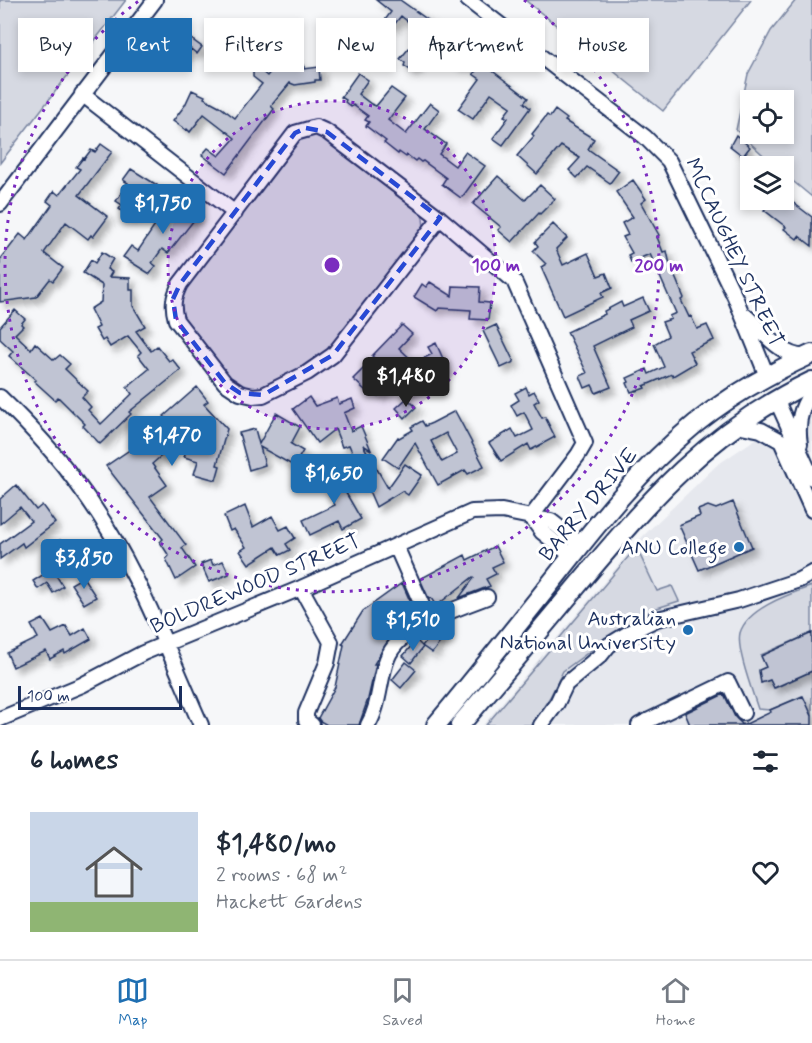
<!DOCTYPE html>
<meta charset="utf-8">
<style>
body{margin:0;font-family:Mynerve,sans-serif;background:#f2f2f3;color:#1f2937;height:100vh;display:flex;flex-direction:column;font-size:22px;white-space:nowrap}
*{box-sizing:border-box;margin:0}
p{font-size:20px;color:#747a83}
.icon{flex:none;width:33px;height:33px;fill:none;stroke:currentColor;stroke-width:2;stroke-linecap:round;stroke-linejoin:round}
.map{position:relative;height:725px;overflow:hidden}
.drawer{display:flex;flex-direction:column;background:#fff;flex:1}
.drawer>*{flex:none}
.hud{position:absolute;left:18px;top:18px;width:777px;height:54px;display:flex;gap:12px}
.buttons{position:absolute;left:740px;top:90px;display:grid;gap:12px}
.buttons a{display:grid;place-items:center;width:54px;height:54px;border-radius:0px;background:#fff;box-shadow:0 3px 9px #0003;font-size:30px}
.scale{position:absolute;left:18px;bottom:15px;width:164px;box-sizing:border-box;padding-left:6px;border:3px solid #1b2f5e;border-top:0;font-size:16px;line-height:21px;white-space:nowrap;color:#1b2f5e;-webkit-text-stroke:4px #fff;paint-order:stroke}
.price{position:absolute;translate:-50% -51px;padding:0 14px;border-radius:6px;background:#1f6fb2;color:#fff;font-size:20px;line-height:39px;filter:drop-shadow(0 2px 3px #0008)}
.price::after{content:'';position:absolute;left:50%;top:36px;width:18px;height:14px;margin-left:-9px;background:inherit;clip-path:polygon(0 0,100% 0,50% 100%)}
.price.on{background:#222;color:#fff}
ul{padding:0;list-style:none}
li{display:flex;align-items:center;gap:18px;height:150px;padding:0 30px}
li span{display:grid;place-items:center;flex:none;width:168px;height:120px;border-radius:0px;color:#555}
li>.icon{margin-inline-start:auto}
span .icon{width:72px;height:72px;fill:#fffc;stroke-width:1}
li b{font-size:26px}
h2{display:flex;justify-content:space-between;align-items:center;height:72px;padding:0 30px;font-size:26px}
.chip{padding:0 21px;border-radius:0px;background:#fff;box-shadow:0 3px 9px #0003;font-size:21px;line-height:54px}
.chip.on{background:#1f6fb2;color:#fff}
.tab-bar{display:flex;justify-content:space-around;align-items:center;height:84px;border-top:2px solid #e0e1e3;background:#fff;font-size:16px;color:#747a83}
.tab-bar a{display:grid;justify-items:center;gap:3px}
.tab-bar .on{color:#1f6fb2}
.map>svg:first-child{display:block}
.built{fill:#e6e8ee}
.green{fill:#d6d9e2;stroke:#7884a0;stroke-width:1.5;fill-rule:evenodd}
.building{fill:#c0c4d3;stroke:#1b2f5e;stroke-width:1.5;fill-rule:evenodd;filter:url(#shadow)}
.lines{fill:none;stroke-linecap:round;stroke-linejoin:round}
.minor-casing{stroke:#1b2f5e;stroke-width:18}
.major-casing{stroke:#1b2f5e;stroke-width:22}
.minor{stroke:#fff;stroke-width:14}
.major{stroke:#fff;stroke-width:18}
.marked{fill:none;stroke:#1d4ed8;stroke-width:4.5;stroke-dasharray:12 8;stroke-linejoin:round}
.ring{fill:none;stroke:#7b2cbf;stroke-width:3;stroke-dasharray:3 6}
.poi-dot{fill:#1f6fb2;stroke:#fff;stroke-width:2}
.labels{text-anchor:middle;stroke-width:6;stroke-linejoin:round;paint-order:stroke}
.street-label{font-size:21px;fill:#1b2f5e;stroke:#fff}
.poi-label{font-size:21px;fill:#1b2f5e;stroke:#fff;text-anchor:end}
.centre{fill:#7b2cbf;stroke:#fff;stroke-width:3}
.ring-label{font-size:18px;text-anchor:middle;font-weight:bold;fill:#7b2cbf;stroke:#fff;stroke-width:6;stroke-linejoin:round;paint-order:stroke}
</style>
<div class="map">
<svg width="812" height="725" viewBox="0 0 812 725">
<defs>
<filter id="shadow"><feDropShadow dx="5.5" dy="5.5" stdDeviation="3" flood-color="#0004"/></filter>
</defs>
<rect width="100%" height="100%" fill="#f6f7f9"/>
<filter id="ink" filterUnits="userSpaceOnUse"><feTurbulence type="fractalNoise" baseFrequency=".0167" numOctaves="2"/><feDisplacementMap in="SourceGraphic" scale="12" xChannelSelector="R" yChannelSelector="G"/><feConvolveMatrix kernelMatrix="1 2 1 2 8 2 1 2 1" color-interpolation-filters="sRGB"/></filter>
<g filter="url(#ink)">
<path class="built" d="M812 405V725H483L644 535 717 465 766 432Z"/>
<path class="green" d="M0 0H126L0 163Z
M525 0H751L663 111Z
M796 0H812V197L783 173V166H775L736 130 748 74 771 31ZM750 100H783V134H750Z
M310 134H321L419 210 423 218 424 228 333 348 321 359 267 387 252 391 232 383 183 320 177 299 183 286 294 143 302 136Z
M634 550 638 551 657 591 672 586 679 601 654 609 623 627 563 671 550 697 532 725H486Z
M812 586V633L761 655 766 667 759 671 761 683 770 680 775 688 812 671V716L802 696 770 710 758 709C753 693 736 649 740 633 747 608 790 594 812 586Z"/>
<path class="building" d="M376 0H400L442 30 440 33 458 47 460 42 471 51 469 53 528 98 524 103 530 108 503 145 493 138 508 118 504 116 511 107 491 93 473 119 458 109 480 79 473 74 476 71 462 62 459 66 432 45 412 71 404 66 405 63 400 59 409 48 411 50 423 34 401 16 393 26 385 20 391 12Z
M183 33 202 47 197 54 191 49 183 60 176 55 178 52 174 49Z
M293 58 300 65H304V69L319 67 320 80H315V82L295 85 290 83 271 106 274 109 226 173 202 155 208 148 219 156 235 138 204 114 190 132 187 129 186 130 173 121 185 105 192 90 205 96 204 98 219 106 235 118 262 84 253 77V64L267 76 281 59 287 63Z
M358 73 368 80 358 94 371 104 376 106 391 88 405 98 388 120 406 134 430 103 439 110 425 129 446 144 439 154 455 166 465 152 485 166 463 196 461 198 442 184 446 178 423 161 421 162 417 159 415 161 407 155 406 157 399 152 398 154 384 143 386 141 366 126 369 122 365 120 368 116 353 105 351 107 345 102 346 100 341 97Z
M555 110 567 119 565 121 594 139 588 149 619 171 610 183 587 167 577 178 569 170 580 158 561 146 537 174 517 156 534 136 532 134 547 115 550 117Z
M736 135 750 147 743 156 730 146Z
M101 144 112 152 79 195 108 217 93 237 91 235 88 239 66 222 44 253 63 268 53 281 50 279 36 297 0 302V260L20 234 27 240 52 205 47 201 54 191 59 195 80 169 76 167 83 158 84 159 91 150 95 152Z
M131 169 157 185 148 197 146 196 130 217 119 209 122 205 116 201 128 183 123 180Z
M498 176 525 200 540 185 555 199 540 214 539 213 512 242 498 230 501 227 473 204Z
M633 180 646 199 641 203 659 235 657 237 663 252 667 251 670 265 684 298 681 300 689 317 691 316 697 329 707 325 714 340 689 351 695 363 673 376 672 374 644 386 645 388 637 391V390L631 392 627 383 629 382 627 378 647 369 649 374 664 367 654 344 668 336 662 322 671 319 669 316 676 313 650 254 631 262 628 255 632 253 623 237 628 235 622 223 633 217 616 192Z
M170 194 198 215 168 253 162 249 152 263 156 266 150 274 123 257 131 246 138 251 156 224 162 229 172 215 161 206Z
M783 195 812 217V246L799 236 797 239 784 229 786 227 764 210 772 200H783Z
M553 224 567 238 556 249 563 265 588 253 598 276 606 273 612 288 601 293 603 297 563 316 541 267 546 264 533 251 538 246 535 242Z
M102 252 113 259 107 269 112 272 109 277 130 278V290H133V306L145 326 136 331 151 351 157 346 169 361 172 359 181 370 129 412 131 414 100 444 83 426 85 424 58 397 55 400 34 381 36 380 9 356 13 351 0 339V327L15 310 25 319 21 324 23 326 15 334 31 349 35 343 54 360 60 355 70 364 65 369 88 391 82 397 91 407 88 410 101 424 132 394 127 387 149 369 138 355 141 352 128 336 110 347 105 339 102 341 95 329 99 327 90 309 101 302 102 285 83 273 91 260 95 263Z
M430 282 452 296 453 286 480 287 479 302 490 303 488 320 470 319 471 310 439 308 437 311 414 297 422 284 426 287Z
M643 298 649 311 629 320 632 327 593 346 611 387 596 393 592 385 585 388 580 376 587 373 567 332 605 314 604 311 621 302 623 307Z
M402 325 412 334 399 348 415 363 432 354 428 347 436 343 448 370 437 376 434 371 410 394 395 379 378 396 369 387 365 390 353 379 374 358 372 356Z
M496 325 514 362 501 368 483 331Z
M197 387 208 401 204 404 227 429 217 465 220 466 216 480 194 474 198 461 184 457 191 430 152 464 167 485 150 497 186 545 182 548 195 567 176 580 166 559 169 556 160 542 163 539 106 466 150 436 153 440 171 424 164 416Z
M526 387 529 394 534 391 539 400 534 403 542 418 545 417 555 437 531 450 528 444 501 461 489 443 512 429 517 438 533 430 524 412 517 416 511 405 519 400 515 393Z
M309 397 315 406 337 398 339 404 352 399 355 408 344 413 351 431 361 426 371 450 363 445 388 488 405 464 422 475 408 495 402 491 376 507 349 445 342 447 335 429 317 443 293 409Z
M407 398 416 407 405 418 396 408Z
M455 411 484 466 468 474 465 470 438 485 415 443 398 468 383 458 398 437 399 438 413 430 411 427 422 421 425 426 432 423ZM446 433 457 454 442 462 431 441Z
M276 413 300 427 291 444 303 451 294 466 260 447 265 465 249 470 239 433 255 429 259 444Z
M334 468 348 476 339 481 361 519 343 529 339 521 310 535 303 520 335 505 319 477Z
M16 485 36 510 42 505 55 523 24 547 22 543 0 559V544L31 521 20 507 0 524V499Z
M733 502 752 547 699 570 679 525 700 516 698 510 708 506 716 509Z
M245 506 253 527 272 516 280 530 288 526 295 538 286 544 290 550 280 555 275 547 249 564 240 551 246 547 234 529 230 531 224 516Z
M60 540 73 558 61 567 48 549Z
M495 546 503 562 492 567 496 574 486 579 490 586 459 598 474 578 473 577 436 606 431 598 429 599 420 579 465 555 467 560Z
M211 560 213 565 223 561 229 574 209 582 201 564Z
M52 569 63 586 53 593 47 583 38 589 33 581Z
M83 577 96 597 84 604 71 584Z
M402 583 417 617 396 632 395 630 374 664H376L368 699 359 725H327L320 721 318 718 335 687 344 645 342 644 363 611Z
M43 619 52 633 66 626 72 636 85 628 91 639 65 654 64 651 50 659 46 651 13 667 7 653 38 638 31 625Z
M434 630 442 640 432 653 422 646Z
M812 633V671L774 688 770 680 761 683 759 670 766 667 761 656Z
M416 640 423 647 411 663 403 656Z
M406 662 416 670 401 688 392 680Z
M724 694 735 717 743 725H690L685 713Z
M803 696 812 716V725H744L771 712 770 710Z"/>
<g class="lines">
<defs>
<path id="minor" d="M468 0 645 137 669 161 735 297 767 376
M82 94 235 213
M0 204 155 0
M440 218 333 355 307 373 263 395 253 396 240 393 225 383 176 320C172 305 173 298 180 284L295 133 316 127 327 132 440 218 514 281 585 443 578 455 531 517
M746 316C762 331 784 360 808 356
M0 397C28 424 56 454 79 486 133 557 165 644 201 725
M776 399 812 478
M736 425 761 430 781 441 812 510
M800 444C797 426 800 407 812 392
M531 517 542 532 572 556
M396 546 429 621
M301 588 331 642 327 663 306 713V720L312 725
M0 719 82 685 143 653 301 588 472 512 502 511 551 521 580 544
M368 725C380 705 379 680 387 659 399 626 457 609 487 597
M541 725 557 703 566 684 601 655 609 645 632 631 657 619 739 600 799 580 812 573
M639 725 728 682 743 713"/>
<path id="major" d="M436 725C476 677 515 628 554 579 597 524 640 469 695 424 731 395 770 373 812 354
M460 725C499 679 539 632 577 586 650 499 708 431 812 381"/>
</defs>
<use href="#minor" class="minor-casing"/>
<use href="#major" class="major-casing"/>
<use href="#minor" class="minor"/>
<use href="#major" class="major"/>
</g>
</g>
<path class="marked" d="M306 128 327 132 440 218 333 355 263 395 240 393 225 383 176 320 173 299 180 284 295 133Z"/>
<circle cx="332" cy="265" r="164" fill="#7b2cbf" fill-opacity=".12"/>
<g class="ring">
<circle cx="332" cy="265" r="164"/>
<path d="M524 0A327 327 0 1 1 140 0"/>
</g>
<g class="poi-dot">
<circle cx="739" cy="547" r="6"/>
<circle cx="688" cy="630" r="6"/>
</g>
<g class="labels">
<g class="street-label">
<text transform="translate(735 252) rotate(65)" y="7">MCCAUGHEY STREET</text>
<text transform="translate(588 504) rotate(-50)" y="7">BARRY DRIVE</text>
<text transform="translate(255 583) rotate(-23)" y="7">BOLDREWOOD STREET</text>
</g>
<g class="poi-label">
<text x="727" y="554">ANU College</text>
<text x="676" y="625">Australian<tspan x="676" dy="24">National University</tspan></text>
</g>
</g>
<circle cx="332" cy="265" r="9" class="centre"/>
<g class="ring-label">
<text x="496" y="271">100 m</text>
<text x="659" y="271">200 m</text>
</g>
</svg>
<div class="buttons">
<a><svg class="icon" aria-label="locate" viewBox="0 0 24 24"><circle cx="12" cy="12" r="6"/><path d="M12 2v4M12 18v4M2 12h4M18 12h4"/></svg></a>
<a><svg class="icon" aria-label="layers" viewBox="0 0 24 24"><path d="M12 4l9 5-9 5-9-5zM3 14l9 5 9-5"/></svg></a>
</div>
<div class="scale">100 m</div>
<b class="price" style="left:163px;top:235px">$1,750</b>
<b class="price on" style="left:406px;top:408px">$1,480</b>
<b class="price" style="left:172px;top:467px">$1,470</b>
<b class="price" style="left:334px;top:505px">$1,650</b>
<b class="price" style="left:84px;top:590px">$3,850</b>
<b class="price" style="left:413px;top:652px">$1,510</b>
<div class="hud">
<a class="chip">Buy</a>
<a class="chip on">Rent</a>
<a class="chip">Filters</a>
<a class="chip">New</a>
<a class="chip">Apartment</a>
<a class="chip">House</a>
</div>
</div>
<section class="drawer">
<h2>6 homes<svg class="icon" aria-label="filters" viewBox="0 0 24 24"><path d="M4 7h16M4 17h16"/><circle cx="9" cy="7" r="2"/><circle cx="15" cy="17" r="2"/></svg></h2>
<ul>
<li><span style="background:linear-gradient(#c9d6e8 75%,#8fb573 0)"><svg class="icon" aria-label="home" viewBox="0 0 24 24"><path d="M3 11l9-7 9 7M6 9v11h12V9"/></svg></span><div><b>$1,480/mo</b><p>2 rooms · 68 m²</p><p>Hackett Gardens</p></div><svg class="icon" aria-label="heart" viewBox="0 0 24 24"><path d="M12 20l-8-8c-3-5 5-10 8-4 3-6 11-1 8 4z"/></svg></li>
</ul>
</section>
<nav class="tab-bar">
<a class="on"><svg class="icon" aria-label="map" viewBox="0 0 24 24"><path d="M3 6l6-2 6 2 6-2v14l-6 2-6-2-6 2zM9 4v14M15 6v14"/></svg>Map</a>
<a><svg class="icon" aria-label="saved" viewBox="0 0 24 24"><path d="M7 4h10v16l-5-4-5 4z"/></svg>Saved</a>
<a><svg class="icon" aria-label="home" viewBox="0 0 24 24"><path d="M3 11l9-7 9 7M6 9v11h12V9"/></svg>Home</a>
</nav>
